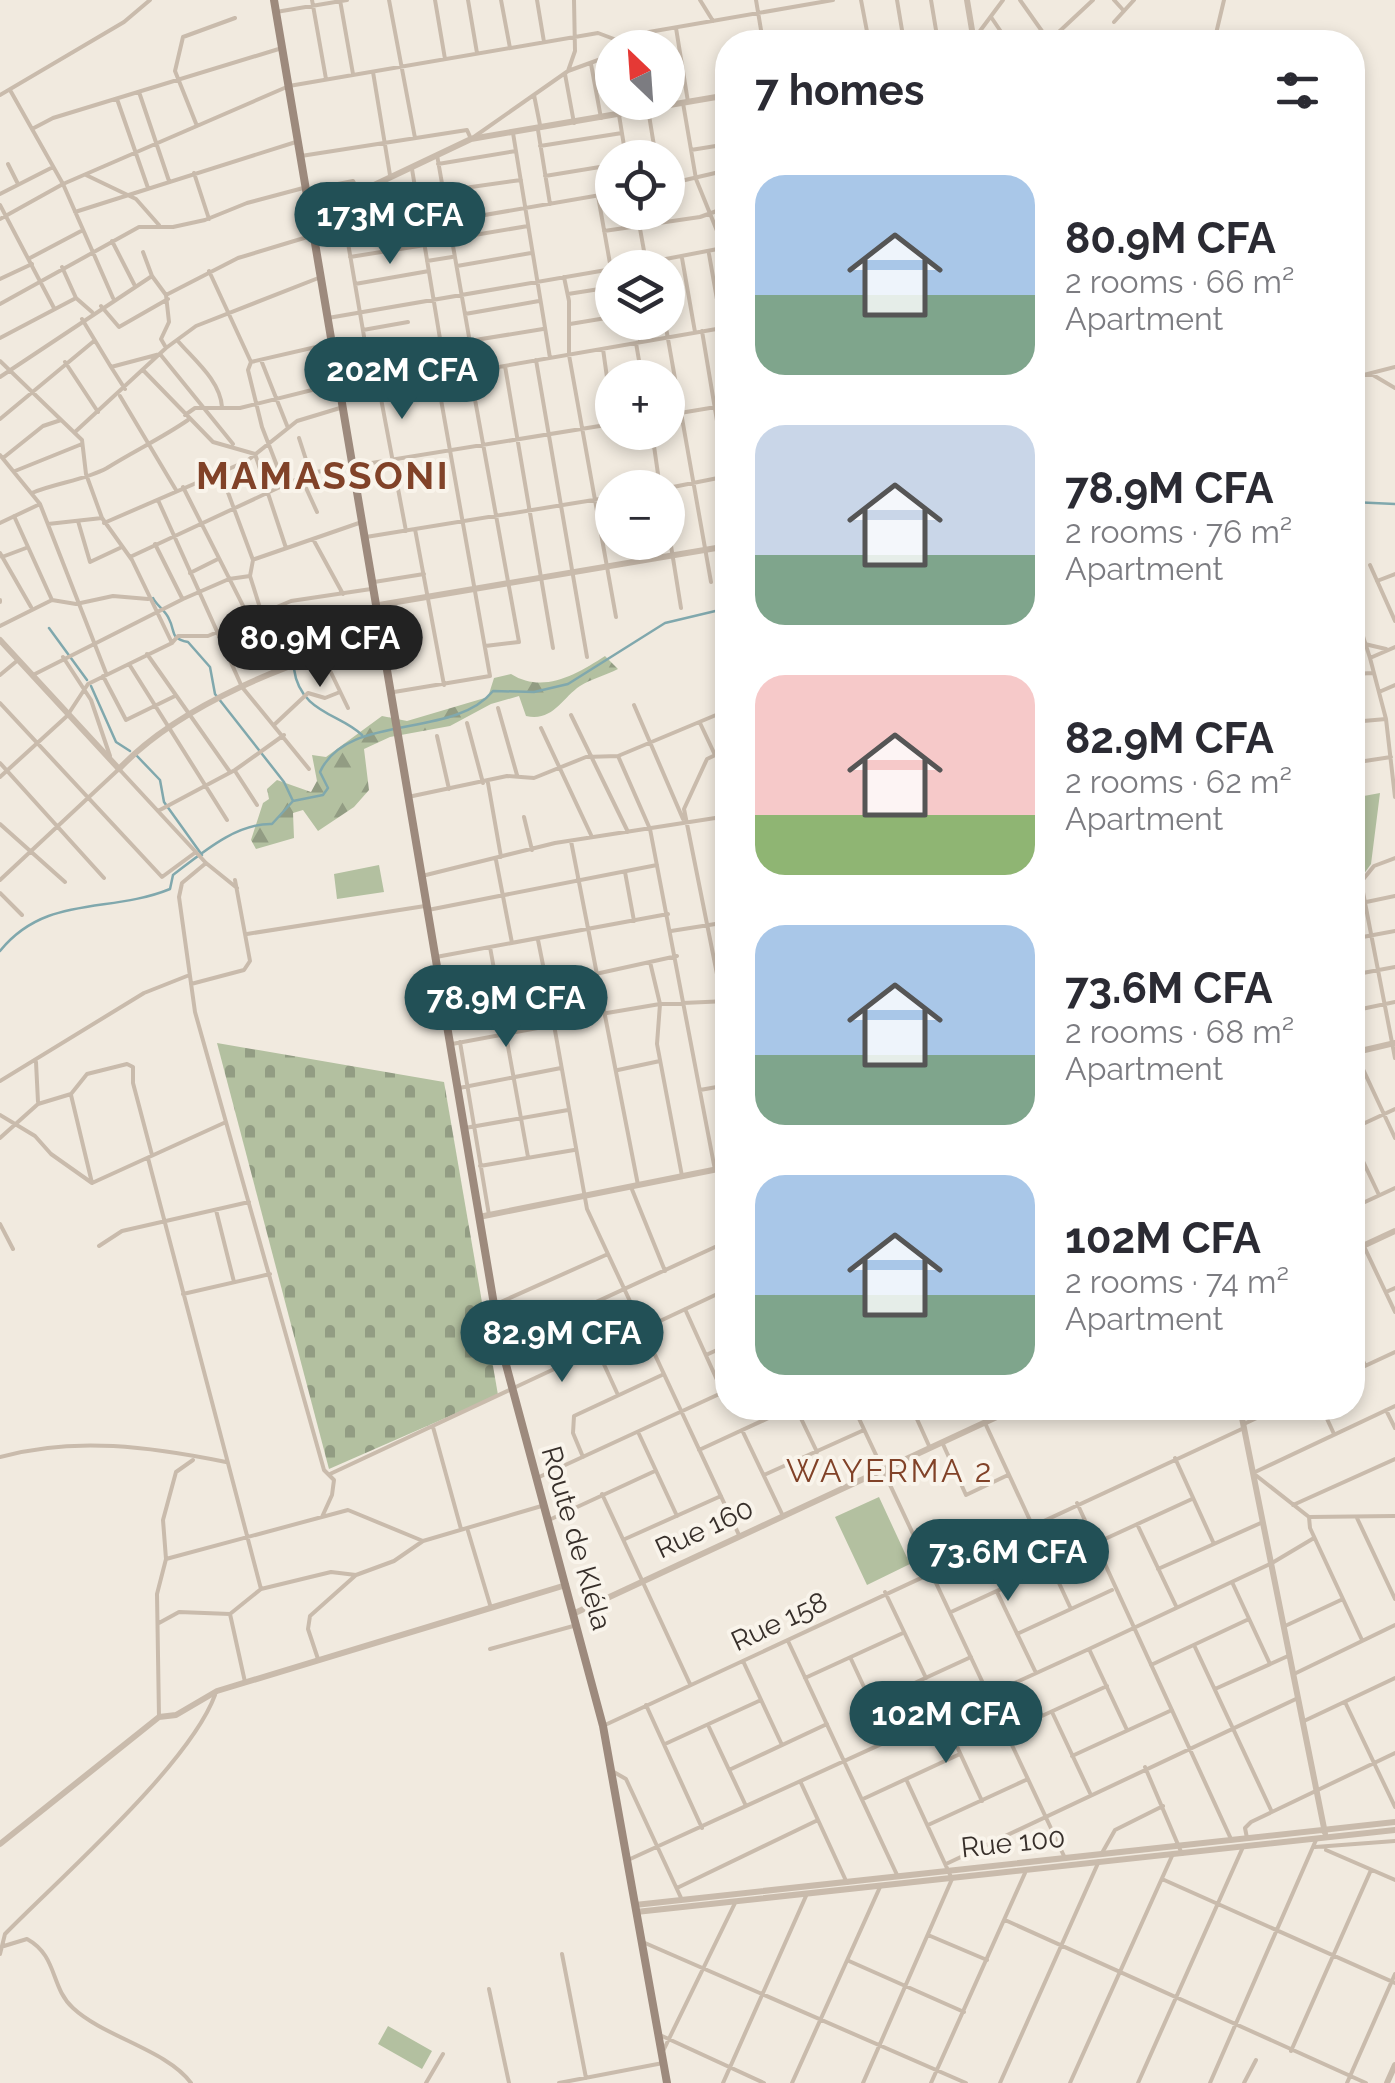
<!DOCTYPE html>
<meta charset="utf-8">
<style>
body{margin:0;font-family:Raleway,sans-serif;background:#f2f2f3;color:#2b2b33;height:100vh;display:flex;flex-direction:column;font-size:38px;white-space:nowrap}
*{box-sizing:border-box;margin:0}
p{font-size:32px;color:#7c7c81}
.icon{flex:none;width:55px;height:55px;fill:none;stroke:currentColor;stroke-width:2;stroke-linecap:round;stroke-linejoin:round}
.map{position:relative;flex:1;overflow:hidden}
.sheet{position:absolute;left:715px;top:30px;width:650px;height:1390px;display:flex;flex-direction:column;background:#fff;border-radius:40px;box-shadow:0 5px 15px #0003}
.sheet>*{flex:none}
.needle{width:65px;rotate:335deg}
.buttons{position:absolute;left:595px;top:30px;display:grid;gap:20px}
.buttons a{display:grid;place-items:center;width:90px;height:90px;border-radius:50%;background:#fff;box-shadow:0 5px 15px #0003;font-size:50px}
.price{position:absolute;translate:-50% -85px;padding:0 22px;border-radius:35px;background:#225056;color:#fff;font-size:32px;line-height:65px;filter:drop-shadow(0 2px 5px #0008)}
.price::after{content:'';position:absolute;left:50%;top:60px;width:30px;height:22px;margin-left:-15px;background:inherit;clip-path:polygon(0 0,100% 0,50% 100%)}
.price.current{background:#222;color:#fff}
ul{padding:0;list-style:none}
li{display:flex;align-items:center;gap:30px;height:250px;padding:0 40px}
li span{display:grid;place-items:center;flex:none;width:280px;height:200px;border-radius:30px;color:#555}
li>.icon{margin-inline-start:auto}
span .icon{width:120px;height:120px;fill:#fffc;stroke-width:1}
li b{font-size:42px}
h2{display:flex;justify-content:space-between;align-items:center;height:120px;padding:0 40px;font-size:42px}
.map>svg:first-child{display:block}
.forest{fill:url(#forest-firs)}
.cemetery{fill:url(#cemetery-stones)}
.green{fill:#b3c0a0}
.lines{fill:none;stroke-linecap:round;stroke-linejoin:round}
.stream{stroke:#80a8ad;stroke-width:2.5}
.minor{stroke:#c9bbac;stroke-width:4}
.tertiary{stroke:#c9bbac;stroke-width:6}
.secondary{stroke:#9d8a7d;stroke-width:8}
.labels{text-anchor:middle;stroke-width:8;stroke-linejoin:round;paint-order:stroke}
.street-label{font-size:28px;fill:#372f2a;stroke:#f9f4eb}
.quarter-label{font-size:32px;letter-spacing:2.5px;fill:#814228;stroke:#f9f4eb}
.district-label{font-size:38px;font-weight:bold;letter-spacing:2.5px;fill:#814228;stroke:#f9f4eb}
</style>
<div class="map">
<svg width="1395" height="2083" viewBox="0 0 1395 2083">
<defs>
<pattern id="forest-firs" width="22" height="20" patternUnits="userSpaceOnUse" patternTransform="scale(2.5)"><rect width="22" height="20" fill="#b3c0a0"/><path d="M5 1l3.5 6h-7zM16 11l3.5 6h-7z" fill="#929c83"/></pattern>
<pattern id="cemetery-stones" width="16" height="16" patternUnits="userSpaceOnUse" patternTransform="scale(2.5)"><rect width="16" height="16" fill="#b3c0a0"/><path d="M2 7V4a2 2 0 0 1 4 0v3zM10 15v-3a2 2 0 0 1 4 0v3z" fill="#929c83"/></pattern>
</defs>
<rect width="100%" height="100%" fill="#f1eadf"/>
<path class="forest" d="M605 656 618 669C606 675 591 679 580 686 562 698 553 722 526 716L519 696 491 704 450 726 390 737 364 749 369 790 354 807 318 831 303 810 293 813 294 838 256 849 251 840 263 803 269 799 267 789 277 780 311 792 317 781 312 755 326 757 382 716 407 721 488 697 494 678 511 674C543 694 576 675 605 656Z"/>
<path class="cemetery" d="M217 1043 444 1082 498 1395 329 1469Z"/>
<path class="green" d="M1380 793 1371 864 1353 889V798Z
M379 865 384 892 337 899 334 874Z
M879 1497 910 1564 867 1585 835 1517Z
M388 2026 432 2051 422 2069 378 2044Z"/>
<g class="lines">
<path class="stream" d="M1352 502 1395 504
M153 598C157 606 166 611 169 619 176 632 169 638 188 642L210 667 215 694 284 782 293 801
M278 615 294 660
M49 628 87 680
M294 669C300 713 341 714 362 735
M91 686 116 742 130 751
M137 756 160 780 164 802 202 855
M0 951C46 894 109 914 170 889L173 875C202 853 236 823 272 824L293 801 323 795 328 788 320 772C347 712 453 740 493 691L534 692 568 684 665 623 728 608"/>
<path class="minor" d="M312 0 326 79
M340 0 353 74
M389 0 415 138
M435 0 445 59
M468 0 477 53
M501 0 510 48
M537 0 544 42
M700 0 713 21
M756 0 763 42
M861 0 869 42
M897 0 904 42
M931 0 938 42
M1020 0 1049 41
M1114 0 1124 11
M276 12 347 0
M991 17 1008 42
M1114 22 1134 0
M676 28 688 102
M646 34 648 48
M974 39 1003 0
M813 42 820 41
M1048 42 1093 0
M1214 42 1224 0
M626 48 649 32 833 0
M591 64 601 118
M568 71 575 51 574 0
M373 72 390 175
M565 74 574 123
M10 90 63 184 113 298
M139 92 169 181
M0 95 124 22 150 0
M534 95 540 125
M117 99 148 188
M628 102 629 113
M683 103 696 179 728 258
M648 109 656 158
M619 115 626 158
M197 126 175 71 183 37 235 18
M32 129 53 118 282 48
M538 130 550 204
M513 133 550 358
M540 146 622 133
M691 150 728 144
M437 155 475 371
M301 156 467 130 471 139 568 71 612 55
M8 164 18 184
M438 164 516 151
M412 169 446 375
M194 173 209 219
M86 175 136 199 159 225
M545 176 612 165
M668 184 728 170
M318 188 353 181 366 207 417 197
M443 191 521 180
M0 194 53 167
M598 196 611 269
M341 202 373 389
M0 205 54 308
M75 212 299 141
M637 212 646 262
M0 219 63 184 289 86 598 33 630 45
M604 231 700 217 728 207
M451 239 528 226
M112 241 134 284
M317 244 612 193
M143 252 152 276 166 295
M709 254 722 328
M350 257 425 245
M30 258 83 230
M682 258 695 332
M427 261 452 257
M457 266 531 253
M62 267 76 298 92 312
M619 268 728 247
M209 271 251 362 248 370 262 427 284 484
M564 277 569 301V355L616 617
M0 279 32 264
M355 284 429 271
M568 294 612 287
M0 304 139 227H173L205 220 247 203 307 187
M101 306 119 327 168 299
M465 314 539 301
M328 318 612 269
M82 319 111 367 160 354 233 444
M637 322 640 341
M665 322 711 582
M570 324 612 317
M363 330 408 322
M702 331 728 487
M0 338 76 298
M177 340C194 360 220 380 222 407
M469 341 543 329
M636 343 642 378
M165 346 161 339 169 322 166 295 238 258 314 235
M603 349 612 413
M368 359 441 346
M261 360 288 428
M536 360 587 657
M0 361 82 440 86 474 102 518 132 560 172 643 88 684 67 716 0 777
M65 362 98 412
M251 362 329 344
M505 366 553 648
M111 367 125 389
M143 370 213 442 255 454 286 548
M470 372 519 642 485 646
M1363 375H1373L1395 388
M0 377 152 276
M1352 378 1395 367
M379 388 406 531
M343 394 728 327
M120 396 176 490
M185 415 195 408H240L340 383
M668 415 728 405
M0 419 94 341
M75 432 166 348 196 326 321 277
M652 432 660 488
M299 438 310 472
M0 455 40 504 106 673
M3 458 43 426 61 420
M15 471 82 444
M220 471 253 560 250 576 261 611
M301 477 317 512
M183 487 275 669
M668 488 728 476
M32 493C55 483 86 480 107 468 134 451 162 438 188 420
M158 500 242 687 309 769
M14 516 52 600
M78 521 90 562 122 547
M0 523 40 504
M104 523 247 461 297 421 340 408
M48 524 102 518
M668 527 681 608
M415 529 444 685
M366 537 612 497
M313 539 343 594
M635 542 638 561
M155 544 182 598
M0 553 31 607
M2 557 26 548
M130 557 310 473 612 424
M255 559 359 523
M1370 565 1395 621
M190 573 218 559
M1377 581 1395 574
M374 582 424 574
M0 600V602
M1352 602 1370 658
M0 626 52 600 76 604 113 596 148 599
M1352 641 1386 649
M172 643 178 636H208L291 601 371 589
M1395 647 1370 658 1386 719 1395 797
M147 654 230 772
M323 656 348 708
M63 657 91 700 110 756
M129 664 227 820
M1352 674 1373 673
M0 675 18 660
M33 675 183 599 229 579 250 576
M103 676 126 720 175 696
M394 692 490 676 437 377
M1379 692 1395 685
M0 703 162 877 196 852
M634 705 683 819
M498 708 517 775
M571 715 628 832
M1352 722 1386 719
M467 723 483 783
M700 723 715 755
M275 724 308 693 325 698 340 692
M541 728 592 837
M437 736 449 789
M728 749 707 759 684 809 728 1029
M618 756 650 829 715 1170
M0 763 104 878
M1352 763 1391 757
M235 771 257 805
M488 783 501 857
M408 797 507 776 534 778 586 757 618 756 728 710
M158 811 235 770 284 735
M524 817 532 850
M719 817 728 864
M0 824 65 882
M571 841 638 1185
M496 860 512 943
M206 863 182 883 179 897 195 1012 324 1470 334 1480 332 1495 322 1517
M625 872 634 921
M422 876 555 843 728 816
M0 880 119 769 206 863 237 888
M1361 882 1395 1058
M0 893 22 915
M1352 893 1374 866 1395 858
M1352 905 1395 896
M428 910 657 865
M671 931 728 922
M247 934 425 906
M1352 939 1395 931
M490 947 528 1157
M436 957 668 914
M650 962 660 1004 657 1044 682 1176
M600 973 677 956
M1352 975 1395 967
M191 984 244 970 250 961 235 880
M443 999 546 980 538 940
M1352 1011 1395 1002
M607 1013 660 1004 728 1001
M460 1042 489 1215
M452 1044 554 1025 587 1209 739 1535
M1355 1052 1395 1138
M36 1062 38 1102
M618 1070 660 1061
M0 1081 144 993 187 976
M459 1088 561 1068
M700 1090 728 1085
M71 1095 92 1183
M0 1115 35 1136 51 1154 92 1183
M465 1128 568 1110
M1352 1129 1395 1109
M0 1138 38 1104 71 1094 87 1074 127 1064 133 1067V1083L152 1155
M1352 1138 1379 1195
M148 1158 261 1589
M480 1166 574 1150
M92 1183 226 1122
M631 1187 665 1271
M1352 1208 1395 1188
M216 1210 234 1282
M1352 1221 1395 1312
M0 1224 13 1249
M720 1245 728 1260
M99 1246 122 1231 249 1202
M1386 1292 1395 1288
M183 1294 270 1274
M494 1305 608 1254
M685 1309 722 1391
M579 1310 618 1395
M643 1329 728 1289
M1352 1338 1365 1365
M501 1346 728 1241
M706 1355 728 1345
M1352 1372 1395 1352
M1395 1406 1253 1473 1309 1517 1395 1516
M796 1408 817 1452
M854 1408 1064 1856
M912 1408 930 1448
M1322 1408 1334 1434
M1386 1410 1395 1428
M985 1423 1071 1609
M1246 1423 1278 1408
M433 1427 461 1529
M742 1430 783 1516
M639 1434 677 1516
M942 1442 966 1495 1008 1475
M699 1450 790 1408
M0 1457C75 1436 152 1447 226 1462
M583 1457 573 1433 574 1416 662 1375
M1175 1458 1214 1544
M330 1474 597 1349
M764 1475 864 1430
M537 1478 728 1390
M602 1494 690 1684
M1077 1503 1231 1839
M1293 1505 1395 1459
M1309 1517 1310 1528 1362 1640
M1357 1518 1395 1599
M549 1520 655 1471
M1137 1524 1176 1606
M468 1531 491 1608
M625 1539 721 1496
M1094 1544 1192 1499
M166 1559 348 1510 423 1541
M1158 1569 1263 1522
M1232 1582 1270 1664
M885 1592 926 1678
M997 1592 1036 1673
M951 1612 1051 1566
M230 1614 245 1682
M159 1623 179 1612 230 1614 261 1589 331 1572 356 1575
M1285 1626 1343 1599
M1017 1634 1112 1590
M788 1641 898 1877
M1194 1645 1271 1810
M490 1649 577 1625
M1089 1649 1127 1730
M318 1659 308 1629 310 1616 356 1575 394 1561 423 1541 545 1505
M851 1659 889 1741
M743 1661 782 1745
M1151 1665 1249 1619
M1294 1674 1395 1625
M805 1678 903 1633
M1215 1689 1288 1656
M1345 1702 1395 1807
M871 1703 971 1657
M646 1705 702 1828
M1052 1712 1090 1793
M943 1716 982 1801
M159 1717 157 1594 166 1559 163 1520 176 1472 193 1460
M1304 1721 1395 1678
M605 1725 1244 1428
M708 1725 746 1806
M1007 1732 1107 1686
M665 1744 761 1700
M1072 1756 1172 1710
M1145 1767 1182 1854
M729 1770 827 1724
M612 1771 626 1779 682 1900
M801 1783 847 1883
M863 1799 960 1754
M928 1825 1028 1779
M1247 1838 1245 1828 1251 1822 1395 1753
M1315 1847 1395 1841
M1326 1850 1395 1880
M1102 1853 1115 1830 1163 1806
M628 1860 1089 1649 1272 1563 1314 1538
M946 1864 1298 1698
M1162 1879 1395 1983
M677 1888 818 1820
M1005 1920 1366 2083
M928 1935 987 1960
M645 1943 966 2083
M4 1946 27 1939C58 1956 50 1987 73 2008 104 2037 167 2050 191 2083
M0 1954 5 1934C61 1877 189 1765 215 1695
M562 1954 586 2078
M849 1961 964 2012
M489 1989 509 2083
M662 2036 764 2083
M664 2049 736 1901
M1291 2051 1371 1870
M426 2083 443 2054
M559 2083 663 2063
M723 2083 806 1896
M792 2083 880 1887
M863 2083 952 1879 906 1779
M931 2083 1025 1873
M1000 2083 1099 1861
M1070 2083 1172 1856
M1138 2083 1243 1847
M1210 2083 1316 1840
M1244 2083 1256 2060
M1347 2083 1395 1974"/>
<path class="tertiary" d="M967 0 974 42
M311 215 471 139 728 95
M379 605 728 546
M0 640 119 769C177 707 299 654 383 641
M1352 1053 1395 1043
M479 1217 728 1167
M1352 1251 1395 1231
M1240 1408 1325 1833
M575 1613 1016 1408
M0 1844 159 1717 176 1715 217 1691 566 1585
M635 1905 1395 1822
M636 1912 1395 1830
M1387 2083 1395 2065"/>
<path class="secondary" d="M274 0 501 1346 603 1726 667 2083"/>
</g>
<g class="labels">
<g class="street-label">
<text transform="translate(704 1528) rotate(-25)" y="10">Rue 160</text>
<text transform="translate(577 1538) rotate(74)" y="10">Route de Kléla</text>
<text transform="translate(779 1621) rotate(-25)" y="10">Rue 158</text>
<text transform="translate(1013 1842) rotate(-6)" y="10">Rue 100</text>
</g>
<g class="quarter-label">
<text x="890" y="1482">WAYERMA 2</text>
</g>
<g class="district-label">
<text x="323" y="489">MAMASSONI</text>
</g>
</g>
</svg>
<div class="buttons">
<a><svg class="needle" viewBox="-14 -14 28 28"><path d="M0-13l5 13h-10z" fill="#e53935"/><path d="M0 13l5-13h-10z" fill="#7c7c81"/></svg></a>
<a><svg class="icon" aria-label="locate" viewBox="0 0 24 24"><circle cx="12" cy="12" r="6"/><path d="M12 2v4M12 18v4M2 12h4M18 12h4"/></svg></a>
<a><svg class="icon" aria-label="layers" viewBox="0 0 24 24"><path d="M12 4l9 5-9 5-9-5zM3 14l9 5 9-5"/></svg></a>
<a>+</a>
<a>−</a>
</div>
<b class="price" style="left:390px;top:267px">173M CFA</b>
<b class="price" style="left:402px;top:422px">202M CFA</b>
<b class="price current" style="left:320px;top:690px">80.9M CFA</b>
<b class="price" style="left:506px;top:1050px">78.9M CFA</b>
<b class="price" style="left:562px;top:1385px">82.9M CFA</b>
<b class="price" style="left:1008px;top:1604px">73.6M CFA</b>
<b class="price" style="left:946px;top:1766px">102M CFA</b>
<section class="sheet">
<h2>7 homes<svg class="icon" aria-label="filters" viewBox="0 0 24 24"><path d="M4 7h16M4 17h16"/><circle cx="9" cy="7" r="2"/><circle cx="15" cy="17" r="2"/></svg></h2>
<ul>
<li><span style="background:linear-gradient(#a9c7e8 60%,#7fa58c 0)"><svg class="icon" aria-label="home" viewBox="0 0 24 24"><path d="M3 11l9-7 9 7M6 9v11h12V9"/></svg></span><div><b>80.9M CFA</b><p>2 rooms · 66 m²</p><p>Apartment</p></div></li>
<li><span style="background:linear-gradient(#c9d6e8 65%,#7fa58c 0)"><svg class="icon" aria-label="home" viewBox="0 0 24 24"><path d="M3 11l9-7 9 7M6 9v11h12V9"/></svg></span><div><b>78.9M CFA</b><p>2 rooms · 76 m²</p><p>Apartment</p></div></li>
<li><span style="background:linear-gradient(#f6c9c9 70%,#8fb573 0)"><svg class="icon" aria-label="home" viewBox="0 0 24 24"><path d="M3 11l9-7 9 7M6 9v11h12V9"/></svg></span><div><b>82.9M CFA</b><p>2 rooms · 62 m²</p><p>Apartment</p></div></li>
<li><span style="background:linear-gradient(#a9c7e8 65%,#7fa58c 0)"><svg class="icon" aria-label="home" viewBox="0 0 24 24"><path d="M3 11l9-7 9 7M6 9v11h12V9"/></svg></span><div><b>73.6M CFA</b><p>2 rooms · 68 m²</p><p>Apartment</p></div></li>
<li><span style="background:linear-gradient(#a9c7e8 60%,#7fa58c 0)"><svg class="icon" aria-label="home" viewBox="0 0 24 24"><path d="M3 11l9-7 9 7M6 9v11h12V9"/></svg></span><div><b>102M CFA</b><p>2 rooms · 74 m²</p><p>Apartment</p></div></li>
</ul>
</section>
</div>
